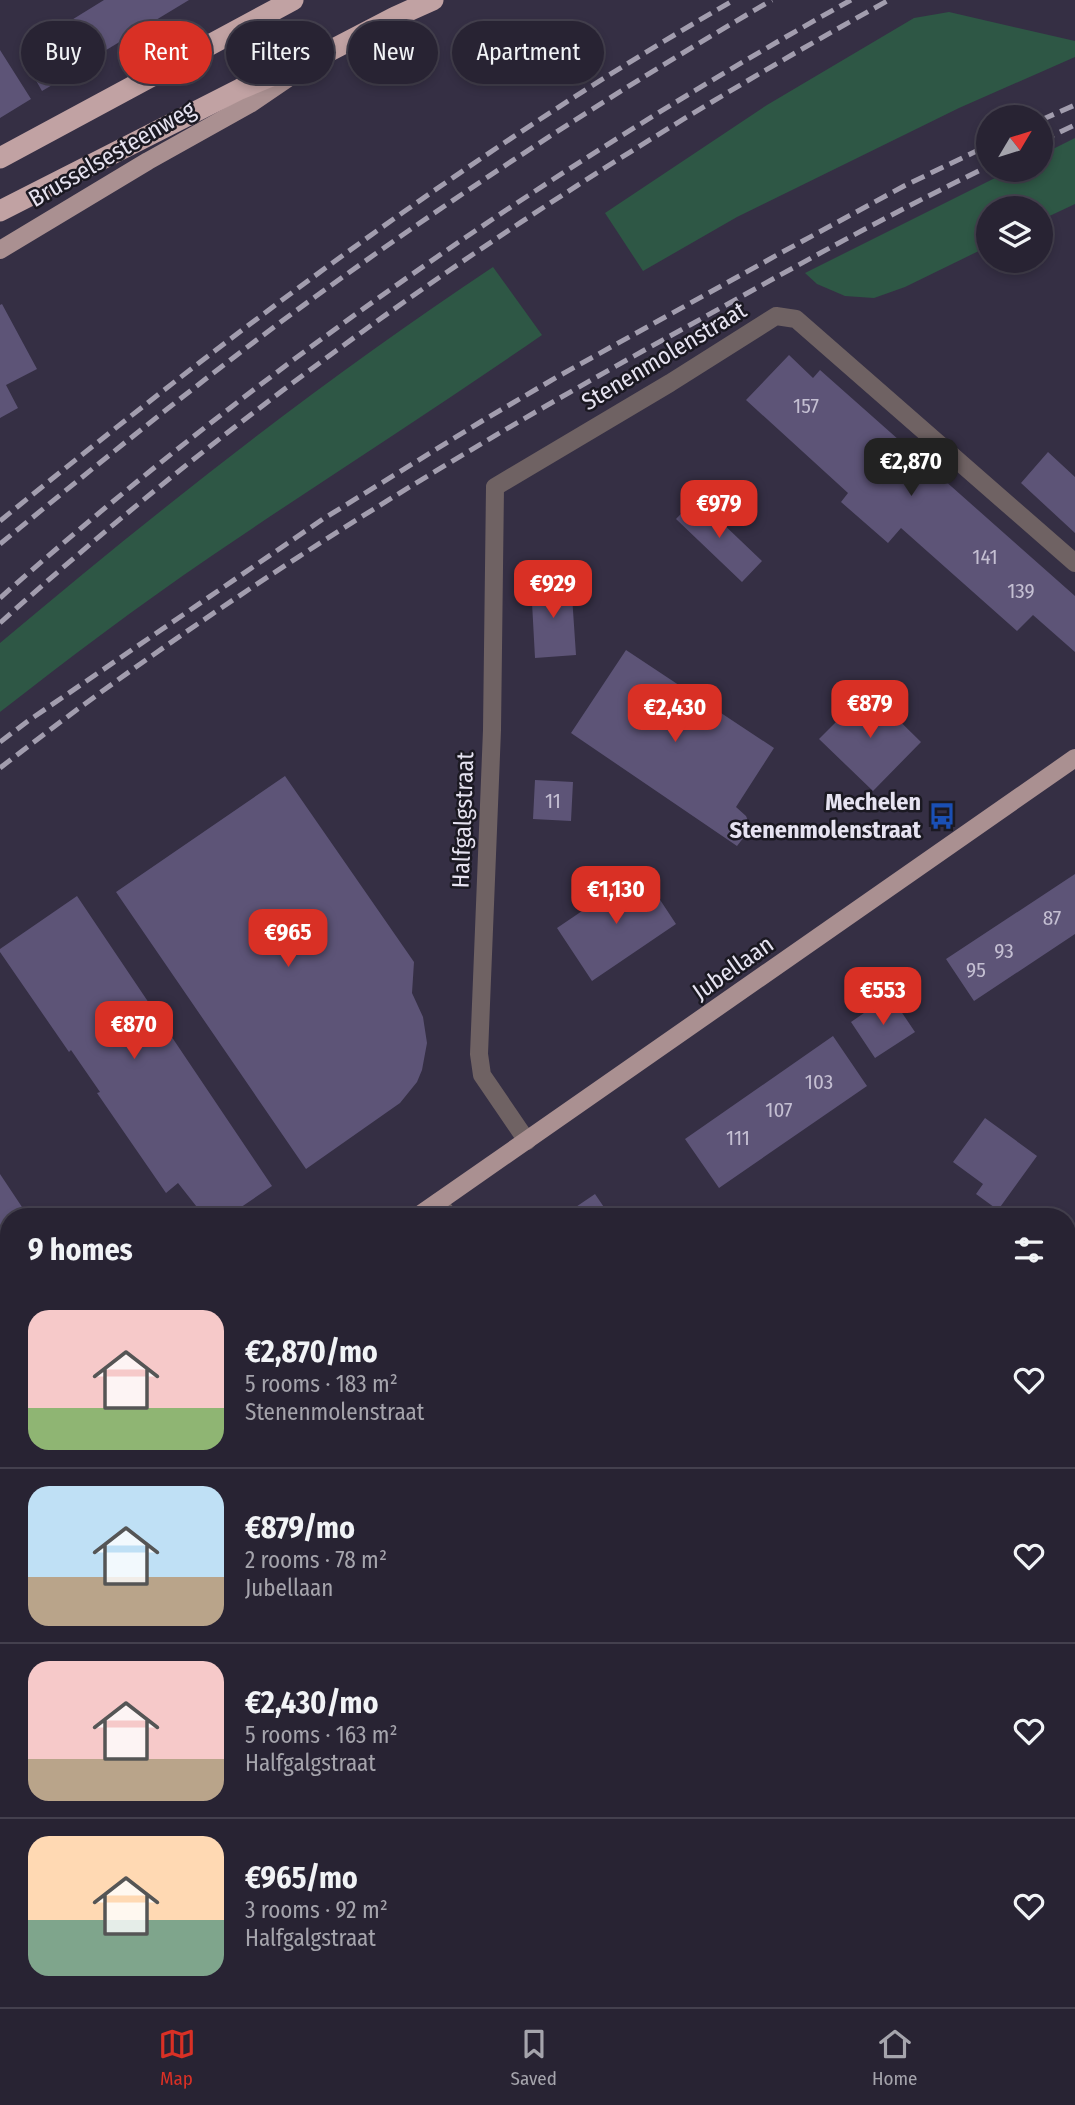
<!DOCTYPE html>
<meta charset="utf-8">
<style>
body{margin:0;font-family:"Fira Sans Condensed",sans-serif;background:#302b3b;color:#f1f3f6;height:100vh;display:flex;flex-direction:column;font-size:26px;white-space:nowrap}
*{box-sizing:border-box;margin:0}
p{font-size:23px;color:#a5a4ac}
.icon{flex:none;width:38px;height:38px;fill:none;stroke:currentColor;stroke-width:2;stroke-linecap:round;stroke-linejoin:round}
.map{position:relative;flex:1;overflow:hidden}
.details{position:absolute;left:0px;top:1208px;width:1076px;height:800px;display:flex;flex-direction:column;background:#282333;border-radius:28px 28px 0 0;box-shadow:0 4px 10px #0003,0 0 0 2px #44404e}
.details>*{flex:none}
.guide{position:absolute;left:21px;top:21px;width:700px;height:63px;display:flex;gap:14px}
.needle{width:46px;rotate:52deg}
.buttons{position:absolute;left:976px;top:105px;display:grid;gap:14px}
.buttons a{display:grid;place-items:center;width:77px;height:77px;border-radius:50%;background:#282333;box-shadow:0 4px 10px #0003,0 0 0 2px #44404e;font-size:35px}
.price{position:absolute;translate:-50% -60px;padding:0 16px;border-radius:14px;background:#d93025;color:#fff;font-size:23px;line-height:46px;filter:drop-shadow(0 2px 4px #0008)}
.price::after{content:'';position:absolute;left:50%;top:42px;width:21px;height:16px;margin-left:-10px;background:inherit;clip-path:polygon(0 0,100% 0,50% 100%)}
.price.current{background:#222;color:#fff}
ul{padding:0;list-style:none}
li{display:flex;align-items:center;gap:21px;height:175px;padding:0 28px}
li+li{border-top:2px solid #44404e}
li span{display:grid;place-items:center;flex:none;width:196px;height:140px;border-radius:21px;color:#555}
li>.icon{margin-inline-start:auto}
span .icon{width:84px;height:84px;fill:#fffc;stroke-width:1}
li b{font-size:30px}
h2{display:flex;justify-content:space-between;align-items:center;height:84px;padding:0 28px;font-size:30px}
.chip{padding:0 24px;border-radius:32px;background:#282333;box-shadow:0 4px 10px #0003,0 0 0 2px #44404e;font-size:24px;line-height:63px}
.chip.current{background:#d93025;color:#fff}
.tabs{display:flex;justify-content:space-around;align-items:center;height:98px;border-top:2px solid #44404e;background:#282333;font-size:19px;color:#a5a4ac}
.tabs a{display:grid;justify-items:center;gap:4px}
.tabs .current{color:#d93025}
.map>svg:first-child{display:block}
.green{fill:#2e5745}
.building{fill:#5d5477}
.lines{fill:none;stroke-linecap:round;stroke-linejoin:round}
.minor{stroke:#6f6263;stroke-width:18}
.major{stroke:#aa9091;stroke-width:18}
.highway{stroke:#c1a2a3;stroke-width:21}
.rail{stroke:#a29dae;stroke-width:5;stroke-dasharray:14 7;stroke-linecap:butt}
.labels{text-anchor:middle;stroke-width:5;stroke-linejoin:round;paint-order:stroke}
.number-label{font-size:21px;fill:#c4bfd2}
.street-label{font-size:24px;fill:#e6e3f1;stroke:#1b1922}
.poi-label{font-size:24px;font-weight:bold;fill:#e6e3f1;stroke:#1b1922;text-anchor:end}
</style>
<div class="map">
<svg width="1075" height="2007" viewBox="0 0 1075 2007">
<rect width="100%" height="100%" fill="#352f44"/>
<path class="green" d="M949 12 1075 41V57L959 108 737 217 643 271 605 213 767 105 914 18Z
M1075 138V204L1041 220V208H989V246L905 287 874 298 845 296 817 284 805 273 1011 170H1041V155Z
M493 267 542 335C432 411 320 482 210 557 138 606 68 659 0 712V643C158 510 321 381 493 267Z"/>
<path class="building" d="M104 0H189L93 58 70 21Z
M66 28 88 64 42 91 21 54Z
M0 50 31 99 0 118Z
M2 304 37 369 6 385 18 408 0 418V305Z
M789 355 813 378 820 370 1075 596V652L1033 615 1017 631 901 528 888 543 841 502 848 493 746 400Z
M1048 452 1075 477V533L1021 483Z
M696 498 762 561 742 582 676 519Z
M571 581 576 655 535 658 531 584Z
M626 650 774 748 736 807 746 816 751 828 737 846 571 733Z
M868 690 921 742 873 791 819 739Z
M285 776 414 962 412 993 423 1017 427 1043 422 1070 417 1082 400 1103 306 1169 116 892Z
M535 780 573 782 571 821 533 819Z
M641 871 676 924 592 981 557 928Z
M1075 874V934L974 1001 946 959Z
M77 896 272 1186 228 1216H204L178 1183 166 1193 97 1093 100 1092 71 1050 69 1052 0 952V949Z
M890 995 915 1032 875 1058 851 1022Z
M833 1036 867 1086 719 1188 685 1139Z
M985 1118 1037 1156 998 1210 976 1194 983 1184 953 1162Z
M0 1174 28 1216H9V1430L0 1436Z
M595 1194 610 1216H562L567 1213Z
M1068 1548 1075 1553V1563L1068 1574Z
M0 1639 9 1644V1658L0 1673Z
M1068 1740 1075 1746V1771L1068 1782Z
M5 1875 9 1877V1970L0 1979V1879Z
M128 1998H147L156 2007H120Z
M407 1998H452L453 2007H408Z
M700 1998H762L756 2007H694Z
M862 1998H908L902 2007H875Z"/>
<g class="lines">
<path class="minor" d="M527 1141 482 1075 479 1054 492 730 495 487 670 383 776 316 796 319 1075 563
M438 1202 449 1216
M1068 1621 1075 1610
M1068 1657 1075 1662
M359 1998 360 2007
M33 2007 42 1998
M795 2007 801 1998"/>
<path class="major" d="M0 250 148 161 250 104 297 72
M418 1216 1075 758
M0 1504 9 1498"/>
<path class="highway" d="M0 158 293 0
M0 211 240 89 320 56 395 17 433 0"/>
<path class="rail" d="M1041 120 1075 105
M1041 141 1075 125
M0 521C233 331 473 150 734 0
M0 544C109 455 218 366 333 284 475 182 621 88 772 0
M0 598C260 368 548 169 851 0
M0 623C270 380 572 175 889 0
M0 742 28 721 323 519 482 421 557 377 777 255 904 186 989 145
M0 768C216 600 451 456 690 325 789 270 887 215 989 166"/>
</g>
<defs>
<symbol id="bus-bare" viewBox="-9 -9 18 18"><path d="M-5-6H5V4H4V6H2V4H-2V6H-4V4H-5ZM-3.5-4V0h7V-4ZM-3.5 1.2v1.5H-2V1.2ZM2 1.2v1.5H3.5V1.2Z" fill="#1a4fb4" stroke="#1b1922" stroke-width="2.5" paint-order="stroke"/></symbol>
</defs>
<g fill-rule="evenodd">
<use href="#bus-bare" x="923" y="797" width="38" height="38"/>
</g>
<g class="labels">
<g class="number-label">
<text x="806" y="413">157</text>
<text x="985" y="564">141</text>
<text x="1021" y="598">139</text>
<text x="553" y="808">11</text>
<text x="1052" y="925">87</text>
<text x="1004" y="958">93</text>
<text x="976" y="977">95</text>
<text x="819" y="1089">103</text>
<text x="779" y="1117">107</text>
<text x="738" y="1145">111</text>
</g>
<g class="street-label">
<text transform="translate(112 154) rotate(-30)" y="8">Brusselsesteenweg</text>
<text transform="translate(664 356) rotate(-31)" y="8">Stenenmolenstraat</text>
<text transform="translate(463 820) rotate(-88)" y="8">Halfgalgstraat</text>
<text transform="translate(733 968) rotate(-35)" y="8">Jubellaan</text>
</g>
<g class="poi-label">
<text x="921" y="810">Mechelen<tspan x="921" dy="28">Stenenmolenstraat</tspan></text>
</g>
</g>
</svg>
<div class="buttons">
<a><svg class="needle" viewBox="-14 -14 28 28"><path d="M0-13l5 13h-10z" fill="#e53935"/><path d="M0 13l5-13h-10z" fill="#a5a4ac"/></svg></a>
<a><svg class="icon" aria-label="layers" viewBox="0 0 24 24"><path d="M12 4l9 5-9 5-9-5zM3 14l9 5 9-5"/></svg></a>
</div>
<b class="price current" style="left:911px;top:498px">€2,870</b>
<b class="price" style="left:719px;top:540px">€979</b>
<b class="price" style="left:553px;top:620px">€929</b>
<b class="price" style="left:870px;top:740px">€879</b>
<b class="price" style="left:675px;top:744px">€2,430</b>
<b class="price" style="left:616px;top:926px">€1,130</b>
<b class="price" style="left:288px;top:969px">€965</b>
<b class="price" style="left:883px;top:1027px">€553</b>
<b class="price" style="left:134px;top:1061px">€870</b>
<div class="guide">
<a class="chip">Buy</a>
<a class="chip current">Rent</a>
<a class="chip">Filters</a>
<a class="chip">New</a>
<a class="chip">Apartment</a>
</div>
<section class="details">
<h2>9 homes<svg class="icon" aria-label="filters" viewBox="0 0 24 24"><path d="M4 7h16M4 17h16"/><circle cx="9" cy="7" r="2"/><circle cx="15" cy="17" r="2"/></svg></h2>
<ul>
<li><span style="background:linear-gradient(#f6c9c9 70%,#8fb573 0)"><svg class="icon" aria-label="home" viewBox="0 0 24 24"><path d="M3 11l9-7 9 7M6 9v11h12V9"/></svg></span><div><b>€2,870/mo</b><p>5 rooms · 183 m²</p><p>Stenenmolenstraat</p></div><svg class="icon" aria-label="heart" viewBox="0 0 24 24"><path d="M12 20l-8-8c-3-5 5-10 8-4 3-6 11-1 8 4z"/></svg></li>
<li><span style="background:linear-gradient(#bfe0f5 65%,#b9a48a 0)"><svg class="icon" aria-label="home" viewBox="0 0 24 24"><path d="M3 11l9-7 9 7M6 9v11h12V9"/></svg></span><div><b>€879/mo</b><p>2 rooms · 78 m²</p><p>Jubellaan</p></div><svg class="icon" aria-label="heart" viewBox="0 0 24 24"><path d="M12 20l-8-8c-3-5 5-10 8-4 3-6 11-1 8 4z"/></svg></li>
<li><span style="background:linear-gradient(#f6c9c9 70%,#b9a48a 0)"><svg class="icon" aria-label="home" viewBox="0 0 24 24"><path d="M3 11l9-7 9 7M6 9v11h12V9"/></svg></span><div><b>€2,430/mo</b><p>5 rooms · 163 m²</p><p>Halfgalgstraat</p></div><svg class="icon" aria-label="heart" viewBox="0 0 24 24"><path d="M12 20l-8-8c-3-5 5-10 8-4 3-6 11-1 8 4z"/></svg></li>
<li><span style="background:linear-gradient(#ffd9b3 60%,#7fa58c 0)"><svg class="icon" aria-label="home" viewBox="0 0 24 24"><path d="M3 11l9-7 9 7M6 9v11h12V9"/></svg></span><div><b>€965/mo</b><p>3 rooms · 92 m²</p><p>Halfgalgstraat</p></div><svg class="icon" aria-label="heart" viewBox="0 0 24 24"><path d="M12 20l-8-8c-3-5 5-10 8-4 3-6 11-1 8 4z"/></svg></li>
</ul>
</section>
</div>
<nav class="tabs">
<a class="current"><svg class="icon" aria-label="map" viewBox="0 0 24 24"><path d="M3 6l6-2 6 2 6-2v14l-6 2-6-2-6 2zM9 4v14M15 6v14"/></svg>Map</a>
<a><svg class="icon" aria-label="saved" viewBox="0 0 24 24"><path d="M7 4h10v16l-5-4-5 4z"/></svg>Saved</a>
<a><svg class="icon" aria-label="home" viewBox="0 0 24 24"><path d="M3 11l9-7 9 7M6 9v11h12V9"/></svg>Home</a>
</nav>
